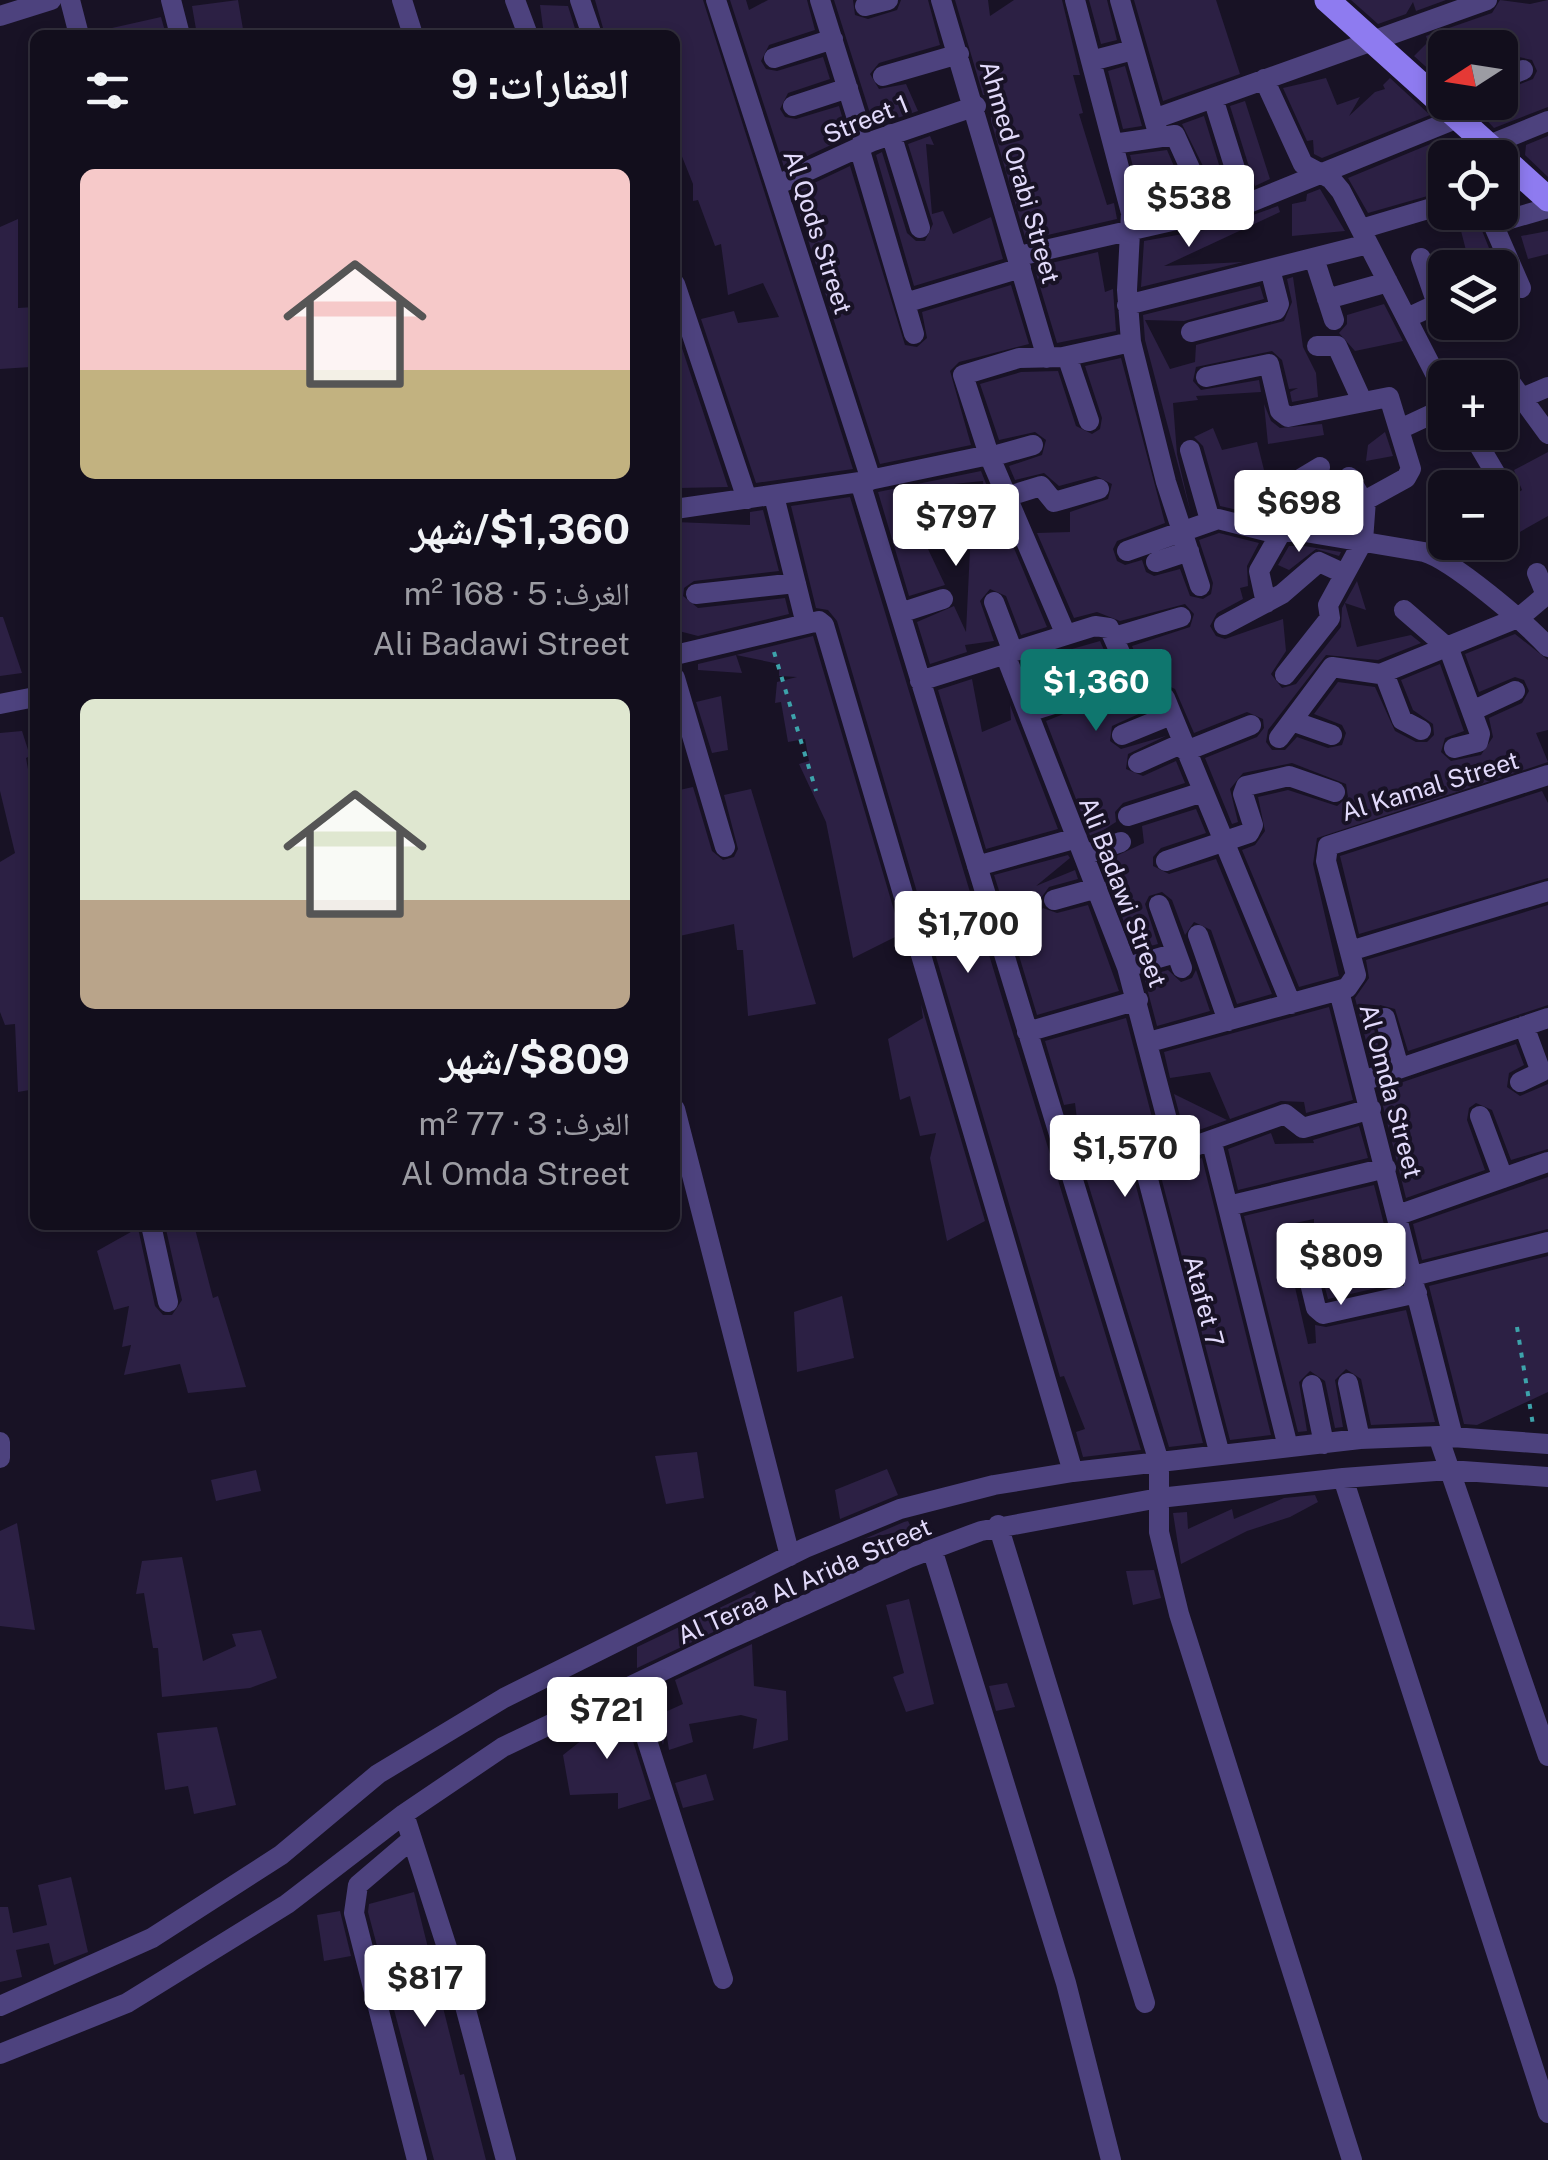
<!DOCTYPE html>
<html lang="ar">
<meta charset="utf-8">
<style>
body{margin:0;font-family:"Public Sans","Noto Naskh Arabic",sans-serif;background:#1b1725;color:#f1f3f6;direction:rtl;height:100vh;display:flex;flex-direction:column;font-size:38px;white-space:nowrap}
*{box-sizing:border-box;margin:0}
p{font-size:32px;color:#9c9ca3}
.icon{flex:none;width:55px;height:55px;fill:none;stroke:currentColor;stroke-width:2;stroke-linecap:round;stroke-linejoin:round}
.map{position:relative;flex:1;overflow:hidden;direction:ltr}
.details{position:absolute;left:30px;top:30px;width:650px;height:1200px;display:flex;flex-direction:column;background:#120e1c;border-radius:15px;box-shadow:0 5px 15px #0003,0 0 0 2px #312e3b;direction:rtl}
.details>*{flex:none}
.needle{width:65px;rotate:258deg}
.buttons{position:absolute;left:1428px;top:30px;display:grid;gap:20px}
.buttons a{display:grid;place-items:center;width:90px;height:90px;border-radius:15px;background:#120e1c;box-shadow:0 5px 15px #0003,0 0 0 2px #312e3b;font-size:50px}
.price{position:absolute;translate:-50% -85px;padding:0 22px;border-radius:10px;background:#fff;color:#222;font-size:32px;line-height:65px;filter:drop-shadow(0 2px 5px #0008)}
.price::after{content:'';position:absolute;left:50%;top:60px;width:30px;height:22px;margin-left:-15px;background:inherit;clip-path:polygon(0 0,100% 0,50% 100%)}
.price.current{background:#0f766e;color:#fff}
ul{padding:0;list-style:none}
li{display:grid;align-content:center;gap:20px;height:530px;padding:0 50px}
li span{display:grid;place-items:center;height:310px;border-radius:15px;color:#555}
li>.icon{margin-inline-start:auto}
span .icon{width:180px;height:180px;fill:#fffc;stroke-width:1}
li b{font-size:42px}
h2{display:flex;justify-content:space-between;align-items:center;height:120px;padding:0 50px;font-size:42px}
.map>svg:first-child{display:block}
.building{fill:#2c2044}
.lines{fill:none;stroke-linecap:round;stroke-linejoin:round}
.path{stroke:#3da3ab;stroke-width:4;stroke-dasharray:5 8;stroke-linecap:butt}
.minor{stroke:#4d427e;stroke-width:20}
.secondary{stroke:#8e7bf0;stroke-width:25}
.labels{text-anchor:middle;stroke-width:8;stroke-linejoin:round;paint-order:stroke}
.street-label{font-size:25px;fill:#e2dafb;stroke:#181225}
</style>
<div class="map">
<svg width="1548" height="2160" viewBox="0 0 1548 2160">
<rect width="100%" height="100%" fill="#181225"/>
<path class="building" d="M238 0 244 35H197L192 6Z
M595 0H703L853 469 756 483 701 319 734 311 738 323 779 317 763 283 728 295 721 244 715 246 698 200 693 201V184L675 139V35H605Z
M730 0H746L749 10 768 0H807L815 30 769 45 761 61 766 69 777 71 823 57 830 79 788 93 780 109 785 117 796 119 839 106 848 137 784 167Z
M834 0H853L855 15 868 19 897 10 901 0H928L940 45 879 63 870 74 879 89 906 84 918 111 874 126Z
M955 0H988L990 16 1014 0H1062L1080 75H1073L1083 113 1079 114 1107 205 1114 203 1117 219 1026 240 991 121 990 96 983 95Z
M1089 0H1107L1117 40 1101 44Z
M1134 0H1216L1240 74 1163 101Z
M1351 0H1446L1416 11 1413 2 1406 14 1378 24Z
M1500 0 1530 4 1548 0V107L1494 128 1477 110 1488 107 1486 102H1500V92L1533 79 1537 71 1532 60 1519 57 1500 64V48H1445V84L1414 56 1428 42 1426 36 1492 13Z
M540 5 568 6 577 35H544Z
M161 17 166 35H113L112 28Z
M1125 66 1142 126 1123 129 1108 71Z
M1326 78 1337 105 1360 97 1349 116 1375 92 1385 89 1383 85 1390 78 1430 115 1322 158 1314 154 1313 140 1307 141 1283 88Z
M1245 101 1270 179 1255 186 1230 106Z
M1204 116 1228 194 1218 196 1182 124Z
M930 136 934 145 926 144 932 214 943 211 953 234 991 217 1003 259 914 286 876 155 882 152 907 233 916 241H925L933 224 908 144Z
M1548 136V177L1525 155 1526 145Z
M1445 138V191L1368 213 1348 178Z
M1167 150 1190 203 1145 213 1130 155Z
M850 166 905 345 917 347 927 338 922 312 1011 285 1029 344 959 362 950 371 971 445 880 464 793 193Z
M1320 189 1345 231 1292 236V204L1306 201 1307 194Z
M1278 206 1280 212 1164 266 1243 262 1141 287 1144 241 1216 228Z
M18 219V308L35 307 31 367 0 369V227Z
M1479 223 1491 253 1468 258 1460 227Z
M1548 231V254L1528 259 1521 236Z
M1098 252 1105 292 1113 289 1116 331 1057 343 1034 267Z
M1293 277 1303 347 1316 373 1318 397 1292 402 1290 392 1298 388 1289 389 1282 360 1272 351 1196 367 1193 381 1201 390 1259 380 1261 392 1196 396 1198 400 1173 403 1177 454 1191 514 1145 340 1143 315 1260 286 1264 299 1184 321 1145 320 1170 369 1195 362 1196 345 1284 321 1292 302 1287 279Z
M1384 304 1403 341 1355 351 1339 333 1347 324V315Z
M675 327 728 487 679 488 675 474Z
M1121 358 1165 523 1117 541 1113 549 1117 561 1125 565 1142 560 1146 572 1154 576 1180 569 1190 596 1203 599 1211 594 1213 583 1199 540 1219 533 1259 543 1247 566 1248 586 1240 588 1243 599 1217 613 1210 626 1216 636 1225 639 1283 619 1286 651 1271 674 1282 688 1296 684 1341 627 1342 608 1357 581 1366 610 1345 603 1357 647 1411 635 1421 643 1378 660 1326 655 1268 730 1266 742 1272 750H1285L1297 737 1328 748 1342 745 1346 733 1342 725 1314 714 1338 682 1375 687 1395 731 1416 742H1427L1434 735 1433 724 1413 710 1401 680 1440 664 1464 731 1445 738 1441 752 1451 761 1481 755 1493 737 1489 718 1522 703 1529 691 1524 680 1515 677 1479 692 1465 654 1515 634 1548 660V730L1536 733 1548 762 1317 838 1313 864 1339 976 1299 987 1242 850 1255 845 1265 831 1258 797 1288 790 1337 806 1348 797 1346 784 1292 763 1243 773 1230 789 1238 822 1232 824 1205 758 1257 737 1264 728 1263 719 1247 712 1194 733 1175 689 1145 675 1132 646 1190 627 1194 614 1185 604 1120 621 1097 612 1074 618 1037 533 1070 532V512L1108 499 1112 484 1096 476 1059 486 1044 473 1015 480 1009 466 1042 455 1046 440 1035 432 999 440 980 384 1021 372 1058 371 1076 426 1092 434 1100 429 1102 418 1085 366Z
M1264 404 1271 421 1280 428 1322 424 1324 435 1268 444Z
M1213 428 1222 450 1257 442 1267 482 1278 479 1273 518 1220 506 1203 446 1194 437Z
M1385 432 1393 456 1366 461 1368 445Z
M1548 452V516L1511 537 1500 520V505L1522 490 1514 470Z
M981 471 993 501 985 503 983 481 934 486 940 515 931 524V532L941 541 1008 534 1047 627 1021 635 1006 596 990 589 980 601 994 641 965 645 967 652 930 664 917 622 954 606 966 632 970 550 928 549 945 585 909 596 878 492Z
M1334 471 1346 525 1302 518 1313 487Z
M850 497 1014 1037 1141 1450 1083 1457 1076 1432 1085 1429 1064 1376 1060 1377 837 621 828 610 816 608 791 506Z
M763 510 779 571 694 581 684 588 683 596 698 608 785 598 789 614 698 636 675 630V522L750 525V512Z
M1289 546H1304L1341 552 1339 556 1316 549 1289 570 1278 565Z
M0 617H3L22 673 0 676Z
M813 636 901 934 853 958 826 822 799 764 809 761 805 739 788 742 781 702 775 703 777 682 797 677 779 676V664L736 655Z
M1100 641 1123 693 1152 708 1112 726 1110 741 1121 749 1166 736 1128 754 1126 769 1143 776 1176 761 1185 783 1123 803 1115 812 1116 822 1091 838 1046 721 1066 713 1070 698 1059 690 1036 695 1023 663Z
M736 655 742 673 698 670V664Z
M972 679 982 732 1011 720 1010 705 1058 829 986 849 938 690Z
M721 696 728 750 712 753 696 702Z
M22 731 30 756 26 758 35 808V1089L18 1092 15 1024 5 1025 0 1012V862L15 853 0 791V733Z
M693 787 712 851 723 860 734 857 738 849 724 795 751 789 816 1004 748 1016 743 950H737L734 924 675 937V791Z
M1542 791 1548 803V878L1359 934 1340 856Z
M1196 809 1206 833 1161 848 1153 857V866L1169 874 1216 859 1272 994 1237 1004 1211 930 1194 922 1185 935 1172 900 1162 892 1149 896 1145 904 1158 944 1135 950 1101 863 1144 843 1142 826Z
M1068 855 1070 858 1036 886 1075 870 1078 879 1049 887 1041 898 1027 893 1002 900 994 875Z
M1088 905 1119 991 1037 1015 1010 926 1035 919 1043 908 1057 913Z
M1548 905V1005L1408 1051 1395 1009 1380 1005 1372 1021 1382 1060 1372 1064 1355 998 1369 978 1366 960Z
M1168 970 1181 982 1192 978 1196 970 1210 1011 1157 1026 1144 977Z
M921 1004 985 1221 947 1241 930 1158 936 1133 920 1136 910 1096 900 1100 888 1039 923 1018Z
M1329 1007 1353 1100 1306 1113 1304 1102 1281 1101 1230 1119 1210 1072 1170 1078 1164 1052Z
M1126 1018 1159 1144 1134 1154 1131 1167 1203 1443 1169 1447 1083 1167 1075 1103 1064 1105 1045 1041Z
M1516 1044 1524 1065 1509 1073 1507 1087 1520 1096 1548 1084V1149L1511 1160 1492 1110 1476 1103 1469 1108 1467 1120 1485 1170 1406 1198 1379 1090Z
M1174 1094 1227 1120 1185 1135Z
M1359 1126 1368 1158 1238 1190 1228 1149 1271 1133 1275 1144 1314 1143 1313 1140Z
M1202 1158 1271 1435 1230 1440 1160 1173Z
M1548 1177V1229L1422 1260 1413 1224Z
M1374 1185 1399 1283 1328 1299 1314 1245V1219L1281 1226 1308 1344 1316 1343 1315 1325 1326 1327 1406 1310 1435 1422 1371 1425 1361 1379 1346 1369 1335 1380 1343 1427 1335 1428 1325 1381 1310 1371 1299 1382 1307 1431 1298 1432 1244 1216Z
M165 1225H194L213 1298 218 1296 246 1387 188 1393 180 1364 124 1375 131 1345 122 1347 129 1306 114 1310 97 1251 138 1228 155 1306 163 1315H172L182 1300Z
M1548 1256V1392L1477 1425 1464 1424 1429 1286Z
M842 1296 854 1358 797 1372 794 1312Z
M697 1452 704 1498 666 1504 655 1456Z
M887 1469 898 1495 840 1519 835 1490Z
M256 1470 261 1491 216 1501 211 1480Z
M1315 1495 1318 1502 1290 1517 1247 1531 1181 1564 1173 1513 1187 1512 1188 1529 1232 1509 1234 1519 1284 1498Z
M908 1521 912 1529 864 1539 904 1522Z
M17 1523 35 1630 0 1626V1531Z
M182 1557 203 1661 236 1646 232 1634 261 1630 277 1678 250 1688 162 1697 158 1648H153L144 1593 136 1594 142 1561Z
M1154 1570 1161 1598 1133 1605 1126 1571Z
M755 1591 762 1609 637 1668V1647Z
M909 1599 934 1704 906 1712 893 1677 904 1673 886 1605Z
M752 1644 754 1686 786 1691 788 1740 753 1749 757 1719 741 1715 689 1724 693 1742 669 1750 666 1731 663 1745 654 1717 683 1704 675 1680Z
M1007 1683 1015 1707 996 1711 989 1686Z
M622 1706 651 1799 618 1809V1793L570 1795 563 1755 592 1732 589 1721Z
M217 1727 236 1805 194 1814 188 1786 165 1790 157 1733Z
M706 1774 714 1800 683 1808 675 1783Z
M71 1877 88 1952 54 1965 49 1943 16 1950 22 1977 0 1982V1907H8L13 1933 47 1925 38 1885Z
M414 1892 460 2075 464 2074 486 2160H434L368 1912 369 1904Z
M340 1911 351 1956 324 1961 317 1915Z"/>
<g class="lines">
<path class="path" d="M774 652 816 791
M1517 1327 1533 1425"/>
<path class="minor" d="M70 0 79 35
M171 0 180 35
M402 0 413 35
M515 0 528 35
M580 0 592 35
M716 0 871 480
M820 0 865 144
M941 0 1047 358
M1075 0 1131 213 1127 290 1131 342 1166 482 1200 586
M1120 0 1158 133
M865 6 888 0
M0 16 51 0
M774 58 833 39
M1091 61 1133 50
M883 76 959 54
M1264 79 1303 164 1331 179 1341 191 1445 393
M1500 79 1523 70
M1213 98 1246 204
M793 106 848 88
M1154 119 1487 0
M891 134 920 228
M1113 144 1175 135 1211 215
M1489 145 1548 121
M859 147 914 334
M777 185 873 141 976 106
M1500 187 1526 179
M1361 229 1445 204
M1019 256 1246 204 1458 118
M1314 258 1334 320
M675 284 747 499
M1521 288 1493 224 1548 208
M1327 299 1388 282
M905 303 1021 268
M1127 305 1368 244
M1407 318 1437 304 1421 258
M1191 332 1276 310 1279 304 1270 269
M1317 346H1337L1362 401
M1067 356 1089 421
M1206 377 1269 364 1280 411 1288 417 1389 397 1411 469 1406 478 1366 500 1363 541 1328 605 1330 618 1285 675
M1481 378 1493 370 1503 372 1548 434
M1522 398 1548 387
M1400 429 1445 408
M1471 432 1497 476 1488 488
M1190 450 1210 520
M990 457 1033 445
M1349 477 1364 503
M860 482 1159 1462V1532L1179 1614 1352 2160
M774 496 806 624 819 621 824 625 1073 1472
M1006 497 1041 486 1054 502 1099 489
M675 509 860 482 989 455
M1444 512 1445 513
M944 528 1012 510
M1127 551 1218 519 1270 532H1305L1424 552C1452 560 1526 623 1548 647
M1442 559 1464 542
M1156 562 1189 551
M696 594 796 583
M994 602 1013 652
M1266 603 1259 571 1288 520 1290 485 1320 467
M1404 610 1449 649 1480 734 1478 742 1454 748
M900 613 943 599
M1224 625 1282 594 1319 562 1345 574
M1066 635 989 455 963 375 1019 358 1063 357 1131 342
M1114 637 1181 617
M1005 654 1127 967 1176 1154
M675 655 806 624
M1384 673 1402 720 1421 730
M675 678 725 847
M920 681 1095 626 1109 628 1135 686 1165 698 1291 1004
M0 704 35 697
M1472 711 1515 691
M1028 712 1057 703
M1292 721 1332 735
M1122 735 1171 715
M1279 738 1332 667 1380 674 1520 617 1546 595 1537 573
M1186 751 1251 725
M1138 763 1183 743
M1128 816 1203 792
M1084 855 1121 842
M1166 861 1249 833 1253 825 1243 794 1246 786 1289 776 1335 792
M977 866 1077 838
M1054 900 1097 888
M1159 905 1182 968
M992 917 1030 906
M1198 935 1228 1021
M1350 951 1548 891
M1127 967 1176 953
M1339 991 1453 1437
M1385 1018 1399 1068
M1027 1032 1138 1000
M1149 1042 1347 988 1356 975 1326 861 1328 846 1548 775
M1363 1081 1548 1018
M1520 1082 1541 1072 1524 1026
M675 1109 790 1556
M1480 1116 1503 1178
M1212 1143 1288 1447
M1228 1206 1386 1168
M1398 1215 1548 1162
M151 1225 168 1302
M1302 1250 1316 1308 1323 1314 1417 1293
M1413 1276 1548 1242
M1348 1383 1360 1439
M1312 1385 1324 1444
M1438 1436 1548 1756
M0 1442V1458
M1220 1455 1144 1164 1285 1114 1303 1128 1371 1109
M1343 1478 1548 2113
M998 1525 1145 2003
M933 1552 1066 1983 1111 2160
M630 1687 723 1979
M404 1814 461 1991 506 2160
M412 1839 358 1885 354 1913 417 2160
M0 2006 152 1938 281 1855 378 1774 504 1698 805 1548 900 1509 994 1485 1073 1472 1360 1439 1438 1436 1548 1444
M0 2054 127 2003 287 1904 404 1814 503 1747 725 1641 909 1558 981 1531 1159 1498 1343 1478 1449 1470 1548 1477"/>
<path class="secondary" d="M1327 0 1548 199"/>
</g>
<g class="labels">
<g class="street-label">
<text transform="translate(866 119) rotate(-22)" y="9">Street 1</text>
<text transform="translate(1020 172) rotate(74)" y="9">Ahmed Orabi Street</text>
<text transform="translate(818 232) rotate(72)" y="9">Al Qods Street</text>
<text transform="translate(1430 786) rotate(-17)" y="9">Al Kamal Street</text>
<text transform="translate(1123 892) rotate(69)" y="9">Ali Badawi Street</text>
<text transform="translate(1391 1091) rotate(75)" y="9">Al Omda Street</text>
<text transform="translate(1204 1301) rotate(75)" y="9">Atafet 7</text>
<text transform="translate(804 1581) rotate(-24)" y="9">Al Teraa Al Arida Street</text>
</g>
</g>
</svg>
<div class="buttons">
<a><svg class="needle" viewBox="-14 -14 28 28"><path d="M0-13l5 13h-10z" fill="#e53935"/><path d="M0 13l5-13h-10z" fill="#9c9ca3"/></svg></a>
<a><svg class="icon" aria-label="locate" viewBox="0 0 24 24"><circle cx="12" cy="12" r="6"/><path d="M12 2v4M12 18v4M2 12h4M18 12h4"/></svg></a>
<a><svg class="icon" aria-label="layers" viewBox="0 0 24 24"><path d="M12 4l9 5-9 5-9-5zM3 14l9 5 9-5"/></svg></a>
<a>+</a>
<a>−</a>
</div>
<b class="price" style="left:1189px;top:250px">$538</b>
<b class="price" style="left:1299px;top:555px">$698</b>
<b class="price" style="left:956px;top:569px">$797</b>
<b class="price current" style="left:1096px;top:734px">$1,360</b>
<b class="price" style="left:968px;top:976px">$1,700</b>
<b class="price" style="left:1125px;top:1200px">$1,570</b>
<b class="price" style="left:1341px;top:1308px">$809</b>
<b class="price" style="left:607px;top:1762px">$721</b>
<b class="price" style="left:425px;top:2030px">$817</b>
<section class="details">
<h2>العقارات: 9<svg class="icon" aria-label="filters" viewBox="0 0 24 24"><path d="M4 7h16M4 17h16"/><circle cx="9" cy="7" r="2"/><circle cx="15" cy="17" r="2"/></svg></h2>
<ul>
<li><span style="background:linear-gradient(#f6c9c9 65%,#c2b280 0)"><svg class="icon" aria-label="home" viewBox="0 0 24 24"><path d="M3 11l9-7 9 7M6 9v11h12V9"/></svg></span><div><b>$1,360/شهر</b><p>الغرف: 5 · 168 m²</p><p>Ali Badawi Street</p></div></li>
<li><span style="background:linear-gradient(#dfe7d0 65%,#b9a48a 0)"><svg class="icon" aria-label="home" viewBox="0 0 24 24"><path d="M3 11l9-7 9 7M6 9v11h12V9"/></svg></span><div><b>$809/شهر</b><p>الغرف: 3 · 77 m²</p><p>Al Omda Street</p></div></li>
</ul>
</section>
</div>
